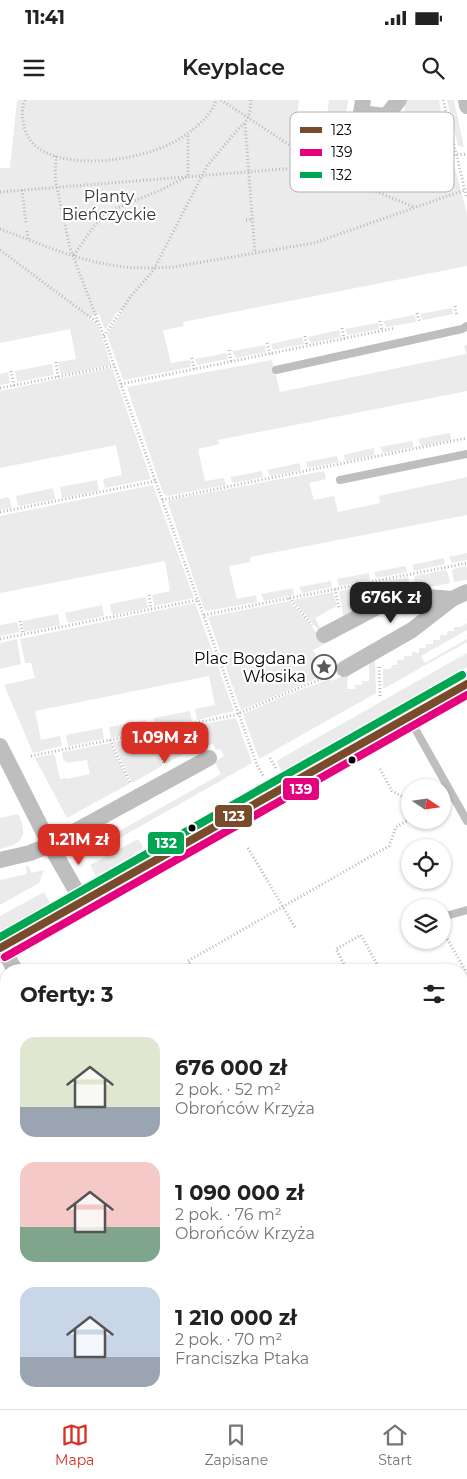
<!DOCTYPE html>
<html lang="pl">
<meta charset="utf-8">
<style>
body{margin:0;font-family:Montserrat,sans-serif;background:#f6f6f6;color:#222;height:100vh;display:flex;flex-direction:column;font-size:19px;white-space:nowrap}
*{box-sizing:border-box;margin:0}
p{font-size:16px;color:#767676}
.icon{flex:none;width:28px;height:28px;fill:none;stroke:currentColor;stroke-width:2;stroke-linecap:round;stroke-linejoin:round}
.map{position:relative;flex:1;overflow:hidden}
.sheet{position:absolute;left:0px;top:864px;width:468px;height:446px;display:flex;flex-direction:column;background:#fff;border-radius:20px 20px 0 0;box-shadow:0 1px 4px #0004}
.sheet>*{flex:none}
.needle{width:32px;rotate:103deg}
.buttons{position:absolute;left:401px;top:679px;display:grid;gap:10px}
.buttons a{display:grid;place-items:center;width:50px;height:50px;border-radius:50%;background:#fff;box-shadow:0 1px 4px #0004;font-size:25px}
.price{position:absolute;translate:-50% -42px;padding:0 11px;border-radius:10px;background:#d93025;color:#fff;font-size:16px;line-height:32px;filter:drop-shadow(0 1px 2px #0008)}
.price::after{content:'';position:absolute;left:50%;top:30px;width:15px;height:11px;margin-left:-8px;background:inherit;clip-path:polygon(0 0,100% 0,50% 100%)}
.price.active{background:#222;color:#fff}
ul{padding:0;list-style:none}
li{display:flex;align-items:center;gap:15px;height:125px;padding:0 20px}
li span{display:grid;place-items:center;flex:none;width:140px;height:100px;border-radius:15px;color:#555}
li>.icon{margin-inline-start:auto}
span .icon{width:60px;height:60px;fill:#fffc;stroke-width:1}
li b{font-size:21px}
h2{display:flex;justify-content:space-between;align-items:center;height:60px;padding:0 20px;font-size:21px}
.status{display:flex;justify-content:space-between;align-items:center;height:35px;padding:0 25px;background:#fff;direction:ltr}
.status svg{height:14px;fill:currentColor}
header{display:flex;justify-content:space-between;align-items:center;height:65px;padding:0 20px;background:#fff;font-size:22px;font-weight:600}
.tab-bar{display:flex;justify-content:space-around;align-items:center;height:70px;border-top:1px solid #e0e0e0;background:#fff;font-size:14px;color:#767676}
.tab-bar a{display:grid;justify-items:center;gap:2px}
.tab-bar .active{color:#d93025}
.map>svg:first-child{display:block}
.green{fill:#ebebeb}
.lines{fill:none;stroke-linecap:round;stroke-linejoin:round}
.path{stroke:#b9b9b9;stroke-width:3;stroke-dasharray:1 2.5;stroke-linecap:butt}
.service{stroke:#bebebe;stroke-width:8}
.minor{stroke:#bebebe;stroke-width:16}
.tertiary{stroke:#bebebe;stroke-width:20}
.bus-1-casing{stroke:#fff;stroke-width:11}
.bus-2-casing{stroke:#fff;stroke-width:11}
.bus-3-casing{stroke:#fff;stroke-width:11}
.bus-1{stroke:#7a4b2a;stroke-width:8}
.bus-2{stroke:#e5007d;stroke-width:8}
.bus-3{stroke:#00a651;stroke-width:8}
.bus-dot{fill:#000;stroke:#fff;stroke-width:2}
.labels{text-anchor:middle;stroke-width:4.5;stroke-linejoin:round;paint-order:stroke}
.park-label{font-size:16px;fill:#323232;stroke:#fff}
.poi-label{font-size:16px;fill:#000;stroke:#fff;text-anchor:end}
.key{fill:#fff;stroke:#b2b2b2;stroke-width:1}
.key-label{font-size:14px;fill:#000}
.line-badge{stroke:#fff;stroke-width:2}
.badge-label{font-size:14px;text-anchor:middle;font-weight:bold;fill:#fff}
</style>
<div class="status"><b>11:41</b><svg viewBox="0 0 49 12"><path d="M0 12V9h3v3zM5 12V6h3v6zM10 12V3h3v9zM15 12V0h3v12zM26 1h20v11H26zM47 4h2v5h-2z"/></svg></div>
<header><svg class="icon" aria-label="menu" viewBox="0 0 24 24"><path d="M4 6h16M4 12h16M4 18h16"/></svg>Keyplace<svg class="icon" aria-label="search" viewBox="0 0 24 24"><circle cx="10" cy="10" r="6"/><path d="M15 15l6 6"/></svg></header>
<div class="map">
<svg width="467" height="1309" viewBox="0 0 467 1309">
<rect width="100%" height="100%" fill="#fff"/>
<path class="green" d="M17 0H299L295 41 304 42 303 50 323 58 331 57 329 55 343 35 393 39 404 51H408L395 37H408L409 23 403 22 406 0H439L452 61H453L467 113V166L183 222 184 226 163 230V231L171 263 190 260 191 267 125 280 123 279 107 235 123 210 118 211 105 230 99 214 92 216V217H87L98 225 111 265 61 275 58 262 76 259 70 229 0 243V68H10Z
M329 0H348L346 13 334 12 333 16H327Z
M447 0H454L464 47 458 46Z
M452 208 453 214 423 220 420 214Z
M415 215 416 222 386 227 383 221Z
M378 223 379 229 348 235 345 229Z
M339 230 341 237 311 243 308 237Z
M302 237 304 244 273 250 271 244Z
M265 245 266 252 236 258 232 251Z
M467 245V291L218 340 219 344 198 349 205 381 224 378 226 385 167 396 163 393 127 287 272 260 280 292 466 254 464 246Z
M227 253 228 259 198 265 195 259Z
M52 264 54 275 17 282 15 271Z
M112 268 151 379 105 388 103 379 122 375 116 345 0 368V291Z
M8 272 10 283 0 285V274Z
M450 333 451 340 421 346 418 339Z
M412 341 414 347 383 353 380 347Z
M374 348 375 355 346 361 343 355Z
M337 356 339 362 308 368 306 362Z
M300 363 301 370 270 376 267 370Z
M262 371 263 377 233 383 230 377Z
M324 371 326 379 309 383 314 400 334 396 338 412 380 403 379 396 467 377V415L250 457V462L229 466V467L237 499 256 495 257 502 207 511 204 509 168 403 169 400Z
M97 380 99 391 62 398 60 387Z
M153 385 194 498 154 506 152 495 170 491 165 461 0 493V416Z
M53 388 55 399 18 406 16 396Z
M9 397 12 408 0 410V399Z
M467 453V460L452 463 449 457Z
M444 458 445 464 414 471 412 465Z
M406 466 407 472 377 478 374 472Z
M467 466V480L454 482 452 471 453 469Z
M445 470 448 473 450 483 416 490 414 479 415 476Z
M369 473 370 480 339 486 337 479Z
M408 477 412 491 379 500 377 486V483Z
M331 481 332 487 302 493 299 487Z
M371 485 373 488 375 501 344 518 339 493 340 491Z
M293 488 294 495 264 501 261 494Z
M333 492 337 506 315 518 322 531 320 532 293 500Z
M146 497 148 508 112 515 110 504Z
M289 501 321 537 325 544 313 550 327 574 241 610 208 517Z
M195 503 234 611 197 620 195 609 215 605 209 576 35 611 41 640 60 636 62 646 33 653 4 585 35 578 31 563H25L20 539Z
M102 505 104 516 68 523 65 513Z
M58 514 60 525 24 532 22 521Z
M17 522 20 532 0 536V525Z
M467 523V530L421 556 425 563 467 539V542L383 589V569H391L392 565H397V560H404V556H412V552L419 553V548H426V544H433V540H440V535H447V531H454V527H461Z
M17 539 21 564 0 569V543Z
M467 553V567L282 672 277 662 278 660Z
M375 559 376 593 259 659 243 614 284 596 330 579 332 581 346 574 348 575 347 589H355V585H362V581H369V563Z
M190 611 192 622 156 629 153 618Z
M236 618 252 663 86 757 78 739 84 735 91 747 221 674 215 662 224 656 220 649 216 650 213 643 205 647 198 625Z
M146 620 148 630 111 638 109 627Z
M196 626 201 644 165 664 155 634Z
M102 628 104 639 68 646 66 635Z
M152 635 162 666 132 683 113 642Z
M110 643 129 684 67 718 35 658 52 654 55 656 60 679 67 678V679L90 674 87 660 67 663 63 659 62 654 63 652Z
M18 714C29 736 22 744 0 749V718Z
M138 739 143 747 134 755 96 776 90 765Z
M26 766H29L31 773 44 770 39 783 0 805V780L27 774Z
M44 792 50 803 0 831V816Z
M467 906V937L464 942 467 944V982L461 981V918Z"/>
<g class="lines">
<path class="path" d="M25 0C21 10 22 20 25 30 38 69 108 63 138 55 160 50 179 41 196 27 205 19 213 11 216 0
M221 0 320 65 347 22
M443 0 467 98
M245 24 255 153
M391 31C394 42 408 48 409 58
M56 56 55 78 70 148 104 237 257 665 264 677
M331 65 360 85 414 107
M22 90 26 123
M0 92 467 54
M246 120 253 119
M0 129C36 142 73 159 111 165 131 169 153 168 173 167L314 143 465 90
M27 131 28 139
M0 150 98 223
M74 155 94 126 105 115 117 108 161 90 188 76V34
M455 206 457 216
M417 213 420 223
M380 221 382 231
M342 228 344 239
M104 236 131 196 153 171 207 66 240 27C250 20 250 11 251 0
M305 236 307 246
M267 243 270 254
M229 250 231 262
M192 258 194 269
M56 262 58 277
M11 271 14 286
M121 284 395 228
M0 288 114 266
M162 400 467 338
M0 412 156 381
M335 489 339 508
M149 495 151 509
M289 498 312 525
M204 515 467 463
M20 521 23 534
M0 539 198 500
M379 567 380 596
M197 623 202 644
M153 632 164 664
M110 640 130 683
M31 656 235 615 281 595 329 576
M270 658 277 670
M380 669 392 691 405 698 410 707
M248 748 296 829
M442 830 467 873
M193 870 188 861 389 746 396 727 410 719
M347 870 336 849 361 835 380 870
M461 893 467 890
M461 985 467 986
M0 990 6 1001
M0 1013 6 1010
M0 1049 6 1045
M461 1191 467 1194"/>
<path class="service" d="M276 270 462 229 467 226
M340 380 467 354
M409 618 467 721
M442 817 467 810
M0 1123 6 1120
M0 1305 7 1309"/>
<path class="minor" d="M363 0 361 13 386 16 399 0
M466 0 467 6
M324 535 385 503 397 498 415 496 452 499
M344 569 412 530 452 499 467 492
M0 646 50 745 82 801
M0 760 30 753 50 745 209 658
M2 847 15 870
M257 1304 260 1309"/>
<path class="tertiary" d="M0 848 467 584"/>
<defs>
<path id="bus-1" d="M0 848 467 584"/>
<path id="bus-2" d="M5 857 467 595"/>
<path id="bus-3" d="M0 837 462 575"/>
</defs>
<use href="#bus-1" class="bus-1-casing"/>
<use href="#bus-2" class="bus-2-casing"/>
<use href="#bus-3" class="bus-3-casing"/>
<use href="#bus-1" class="bus-1"/>
<use href="#bus-2" class="bus-2"/>
<use href="#bus-3" class="bus-3"/>
</g>
<defs>
<symbol id="sight-ring" viewBox="-11 -11 22 22"><circle r="9.5" fill="#fff" stroke="#595959" stroke-width="1.5"/><path d="M0-6L1.8-2.2L6-1.7L2.9 1.2L3.7 5.4L0 3.3L-3.7 5.4L-2.9 1.2L-6-1.7L-1.8-2.2Z" fill="#595959"/></symbol>
</defs>
<g fill-rule="evenodd">
<use href="#sight-ring" x="310" y="553" width="28" height="28"/>
</g>
<g class="bus-dot">
<circle cx="352" cy="660" r="4.5"/>
<circle cx="192" cy="728" r="4.5"/>
</g>
<g class="labels">
<g class="park-label">
<text x="109" y="102">Planty<tspan x="109" dy="18">Bieńczyckie</tspan></text>
</g>
<g class="poi-label">
<text x="306" y="564">Plac Bogdana<tspan x="306" dy="18">Włosika</tspan></text>
</g>
</g>
<rect x="290" y="12" width="164" height="80" rx="8" class="key"/>
<rect x="300" y="27" width="22" height="6" fill="#7a4b2a"/>
<rect x="300" y="49" width="22" height="7" fill="#e5007d"/>
<rect x="300" y="72" width="22" height="6" fill="#00a651"/>
<g class="key-label">
<text x="331" y="35">123</text>
<text x="331" y="57">139</text>
<text x="331" y="80">132</text>
</g>
<g class="line-badge">
<rect x="282" y="677" width="38" height="24" rx="5" fill="#e5007d"/>
<rect x="214" y="704" width="39" height="24" rx="5" fill="#7a4b2a"/>
<rect x="147" y="731" width="38" height="24" rx="5" fill="#00a651"/>
</g>
<g class="badge-label">
<text x="301" y="694">139</text>
<text x="234" y="721">123</text>
<text x="166" y="748">132</text>
</g>
</svg>
<div class="buttons">
<a><svg class="needle" viewBox="-14 -14 28 28"><path d="M0-13l5 13h-10z" fill="#e53935"/><path d="M0 13l5-13h-10z" fill="#767676"/></svg></a>
<a><svg class="icon" aria-label="locate" viewBox="0 0 24 24"><circle cx="12" cy="12" r="6"/><path d="M12 2v4M12 18v4M2 12h4M18 12h4"/></svg></a>
<a><svg class="icon" aria-label="layers" viewBox="0 0 24 24"><path d="M12 4l9 5-9 5-9-5zM3 14l9 5 9-5"/></svg></a>
</div>
<b class="price active" style="left:391px;top:524px">676K zł</b>
<b class="price" style="left:165px;top:664px">1.09M zł</b>
<b class="price" style="left:79px;top:766px">1.21M zł</b>
<section class="sheet">
<h2>Oferty: 3<svg class="icon" aria-label="filters" viewBox="0 0 24 24"><path d="M4 7h16M4 17h16"/><circle cx="9" cy="7" r="2"/><circle cx="15" cy="17" r="2"/></svg></h2>
<ul>
<li><span style="background:linear-gradient(#dfe7d0 70%,#9aa5b1 0)"><svg class="icon" aria-label="home" viewBox="0 0 24 24"><path d="M3 11l9-7 9 7M6 9v11h12V9"/></svg></span><div><b>676 000 zł</b><p>2 pok. · 52 m²</p><p>Obrońców Krzyża</p></div></li>
<li><span style="background:linear-gradient(#f6c9c9 65%,#7fa58c 0)"><svg class="icon" aria-label="home" viewBox="0 0 24 24"><path d="M3 11l9-7 9 7M6 9v11h12V9"/></svg></span><div><b>1 090 000 zł</b><p>2 pok. · 76 m²</p><p>Obrońców Krzyża</p></div></li>
<li><span style="background:linear-gradient(#c9d6e8 70%,#9aa5b1 0)"><svg class="icon" aria-label="home" viewBox="0 0 24 24"><path d="M3 11l9-7 9 7M6 9v11h12V9"/></svg></span><div><b>1 210 000 zł</b><p>2 pok. · 70 m²</p><p>Franciszka Ptaka</p></div></li>
</ul>
</section>
</div>
<nav class="tab-bar">
<a class="active"><svg class="icon" aria-label="map" viewBox="0 0 24 24"><path d="M3 6l6-2 6 2 6-2v14l-6 2-6-2-6 2zM9 4v14M15 6v14"/></svg>Mapa</a>
<a><svg class="icon" aria-label="saved" viewBox="0 0 24 24"><path d="M7 4h10v16l-5-4-5 4z"/></svg>Zapisane</a>
<a><svg class="icon" aria-label="home" viewBox="0 0 24 24"><path d="M3 11l9-7 9 7M6 9v11h12V9"/></svg>Start</a>
</nav>
